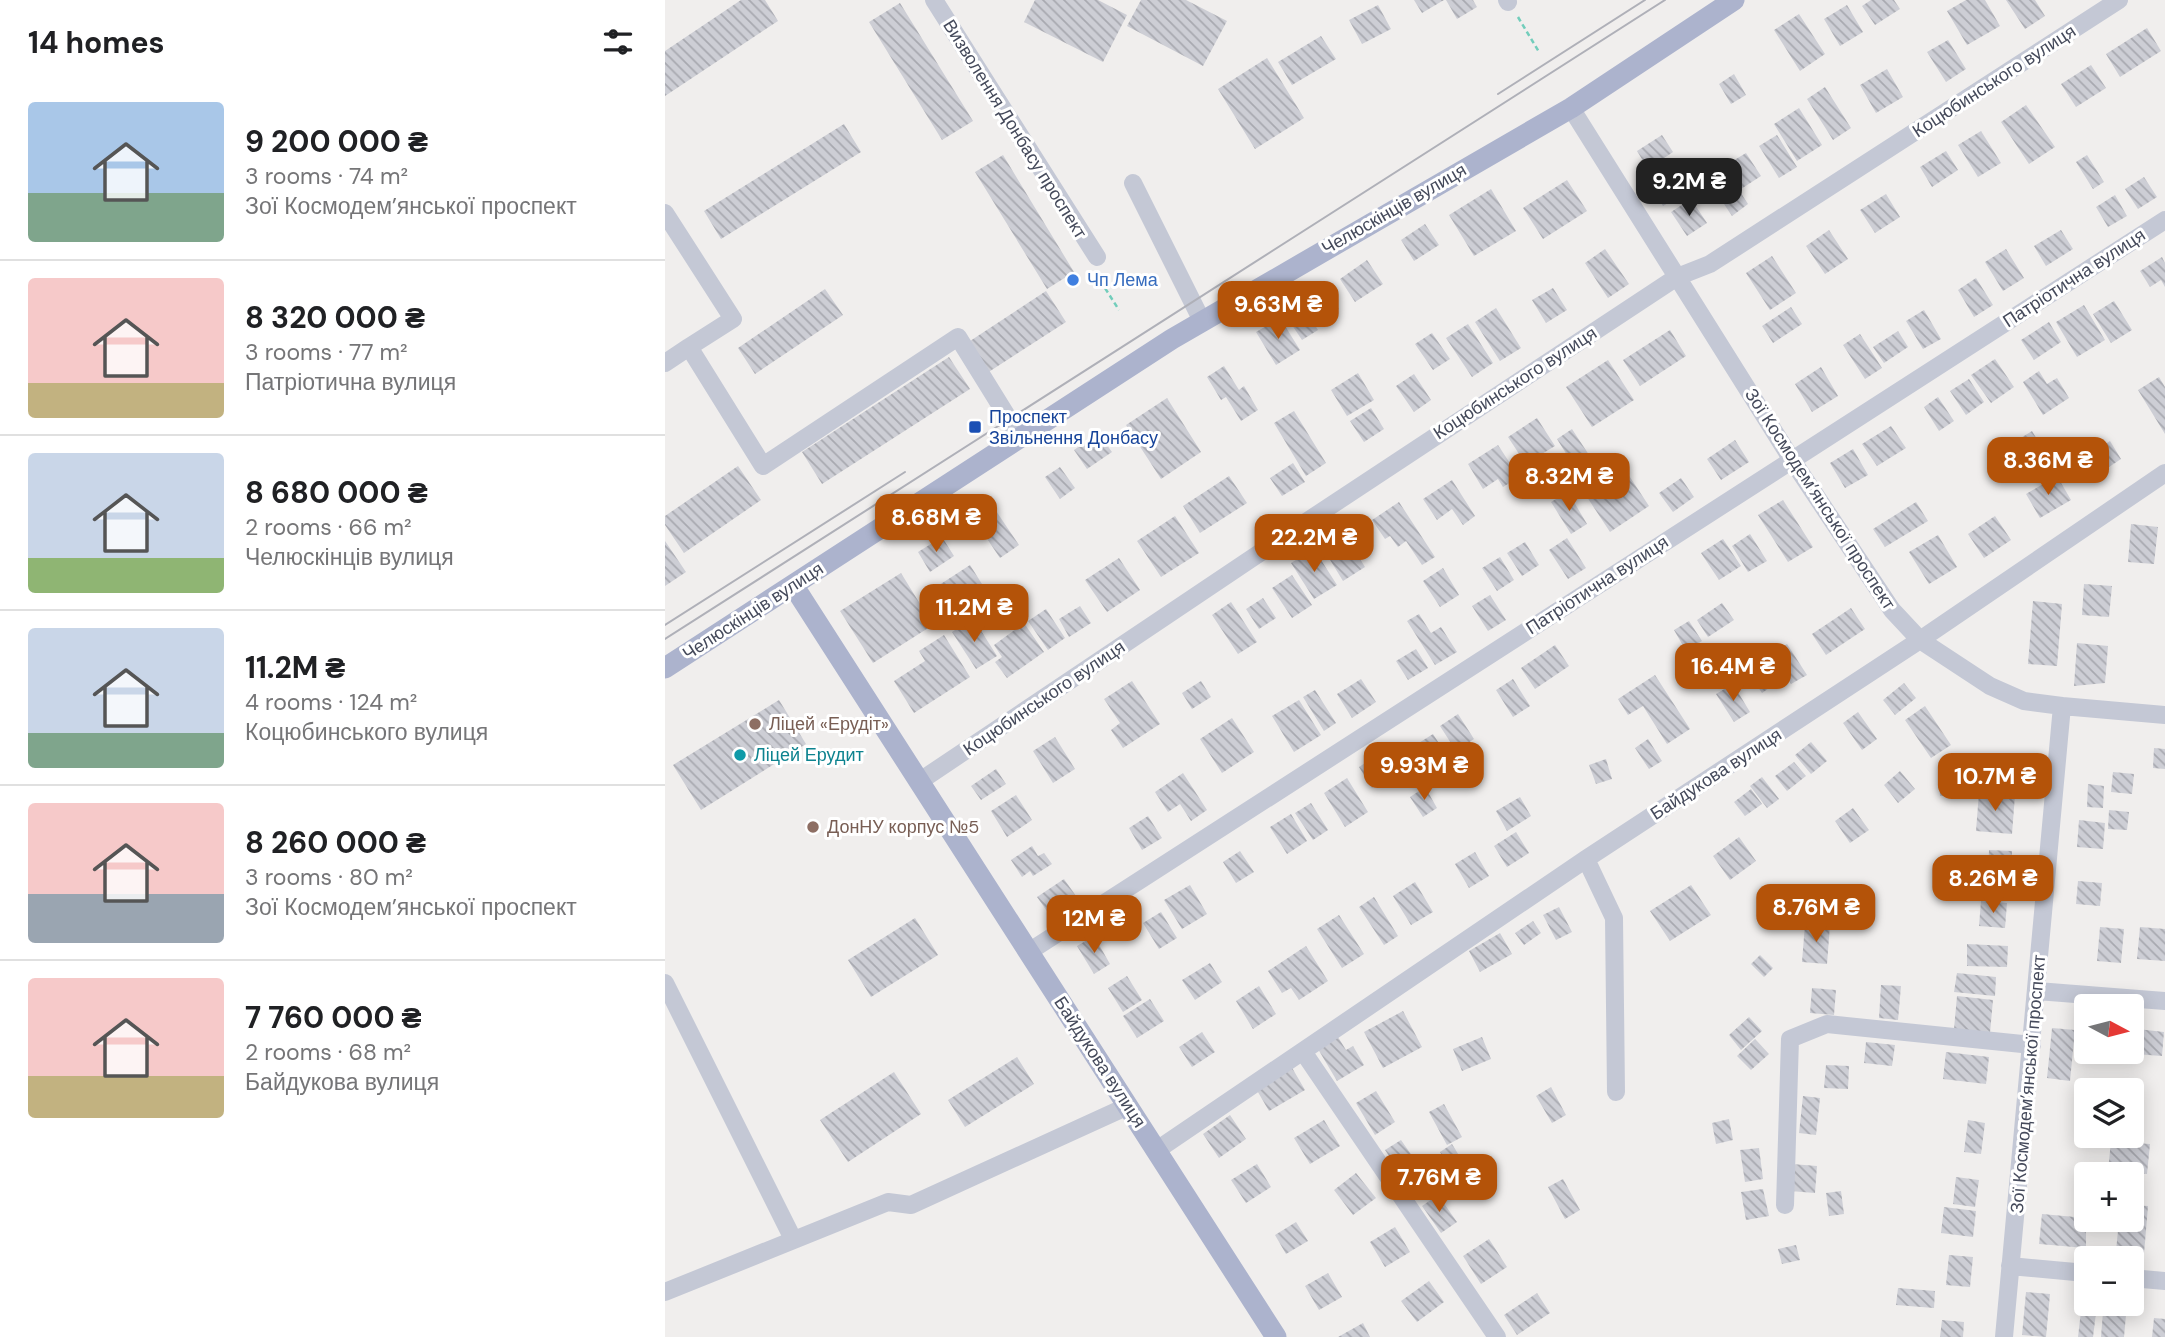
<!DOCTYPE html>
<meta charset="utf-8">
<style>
body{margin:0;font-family:"DM Sans",sans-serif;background:#f6f6f6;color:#202124;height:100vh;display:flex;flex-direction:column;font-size:26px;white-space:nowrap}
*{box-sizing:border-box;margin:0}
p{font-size:23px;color:#757577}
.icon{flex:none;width:38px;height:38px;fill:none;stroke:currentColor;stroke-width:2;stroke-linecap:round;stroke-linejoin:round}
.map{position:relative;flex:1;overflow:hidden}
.drawer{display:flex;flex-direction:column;background:#fff;width:665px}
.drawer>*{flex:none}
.needle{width:46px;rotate:97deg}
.controls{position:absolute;left:1409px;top:994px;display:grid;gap:14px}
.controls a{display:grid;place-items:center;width:70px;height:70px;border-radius:7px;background:#fff;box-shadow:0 4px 18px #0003;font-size:35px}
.price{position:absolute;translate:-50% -60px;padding:0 16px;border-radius:14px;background:#b45309;color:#fff;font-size:23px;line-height:46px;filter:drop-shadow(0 2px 4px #0008)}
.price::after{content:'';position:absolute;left:50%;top:42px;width:21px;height:16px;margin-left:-10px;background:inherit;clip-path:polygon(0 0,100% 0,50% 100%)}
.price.selected{background:#222;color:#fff}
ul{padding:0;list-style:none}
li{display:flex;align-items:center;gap:21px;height:175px;padding:0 28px}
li+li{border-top:2px solid #e0e0e0}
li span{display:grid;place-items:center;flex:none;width:196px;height:140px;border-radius:7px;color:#555}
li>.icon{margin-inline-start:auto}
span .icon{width:84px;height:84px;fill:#fffc;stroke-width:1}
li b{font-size:30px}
h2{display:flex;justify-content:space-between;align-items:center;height:84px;padding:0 28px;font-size:30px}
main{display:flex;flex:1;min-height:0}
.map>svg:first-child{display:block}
.building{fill:url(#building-back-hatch)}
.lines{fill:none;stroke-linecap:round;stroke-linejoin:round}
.path{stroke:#72cdbb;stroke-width:2.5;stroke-dasharray:5 3.5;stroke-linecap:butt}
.minor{stroke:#c4c8d5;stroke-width:18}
.major{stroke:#acb3cd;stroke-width:21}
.tram{stroke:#afb0b8;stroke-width:2}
.shop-dot{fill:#3f7fe0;stroke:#fff;stroke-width:2.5}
.transit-dot{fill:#1a4fb4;stroke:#fff;stroke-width:2.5}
.education-dot{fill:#8d6e63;stroke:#fff;stroke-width:2.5}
.culture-dot{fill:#0f9aa8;stroke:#fff;stroke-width:2.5}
.labels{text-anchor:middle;stroke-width:6;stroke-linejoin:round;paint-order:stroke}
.street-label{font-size:18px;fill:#454a5b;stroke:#fff}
.shop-label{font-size:18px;fill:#366cbe;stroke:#fff;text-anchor:start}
.transit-label{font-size:18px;fill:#164399;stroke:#fff;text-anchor:start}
.education-label{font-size:18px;fill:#785e54;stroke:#fff;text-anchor:start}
.culture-label{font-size:18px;fill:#0d838f;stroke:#fff;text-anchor:start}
</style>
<main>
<section class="drawer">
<h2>14 homes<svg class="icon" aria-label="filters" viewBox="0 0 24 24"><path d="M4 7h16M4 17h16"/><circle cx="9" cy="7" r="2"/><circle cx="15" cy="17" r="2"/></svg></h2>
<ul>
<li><span style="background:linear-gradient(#a9c7e8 65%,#7fa58c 0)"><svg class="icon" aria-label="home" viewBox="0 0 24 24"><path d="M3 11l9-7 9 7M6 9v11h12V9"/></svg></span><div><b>9 200 000 ₴</b><p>3 rooms · 74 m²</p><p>Зої Космодем’янської проспект</p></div></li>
<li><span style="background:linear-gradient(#f6c9c9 75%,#c2b280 0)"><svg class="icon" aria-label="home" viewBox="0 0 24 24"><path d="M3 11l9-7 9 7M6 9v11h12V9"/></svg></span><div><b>8 320 000 ₴</b><p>3 rooms · 77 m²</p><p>Патріотична вулиця</p></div></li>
<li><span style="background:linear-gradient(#c9d6e8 75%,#8fb573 0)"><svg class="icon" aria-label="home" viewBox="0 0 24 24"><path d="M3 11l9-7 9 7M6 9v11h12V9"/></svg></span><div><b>8 680 000 ₴</b><p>2 rooms · 66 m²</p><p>Челюскінців вулиця</p></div></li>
<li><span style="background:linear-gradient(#c9d6e8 75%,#7fa58c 0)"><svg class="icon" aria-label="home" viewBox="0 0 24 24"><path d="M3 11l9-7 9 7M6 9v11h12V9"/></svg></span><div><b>11.2M ₴</b><p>4 rooms · 124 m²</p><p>Коцюбинського вулиця</p></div></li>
<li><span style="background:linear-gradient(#f6c9c9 65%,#9aa5b1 0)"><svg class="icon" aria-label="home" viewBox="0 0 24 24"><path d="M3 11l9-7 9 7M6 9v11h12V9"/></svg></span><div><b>8 260 000 ₴</b><p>3 rooms · 80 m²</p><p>Зої Космодем’янської проспект</p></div></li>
<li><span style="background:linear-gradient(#f6c9c9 70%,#c2b280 0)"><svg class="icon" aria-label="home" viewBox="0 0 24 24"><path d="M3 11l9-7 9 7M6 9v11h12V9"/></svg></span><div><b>7 760 000 ₴</b><p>2 rooms · 68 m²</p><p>Байдукова вулиця</p></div></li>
</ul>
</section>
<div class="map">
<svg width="1500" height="1337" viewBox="0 0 1500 1337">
<defs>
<pattern id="building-back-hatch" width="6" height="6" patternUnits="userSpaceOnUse" patternTransform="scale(1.75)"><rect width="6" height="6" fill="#cdced5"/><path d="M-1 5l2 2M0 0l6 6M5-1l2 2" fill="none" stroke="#a8a9b0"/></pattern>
</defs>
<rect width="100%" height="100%" fill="#f0eeed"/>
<path class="building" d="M76 0H100L113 21 0 96V51Z
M370 0H433L462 15 438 62 359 22Z
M476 0H521L562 21 538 66 462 26Z
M749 0H779L757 13Z
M781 0H808L812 7 792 19Z
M1206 0H1229L1235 9 1210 25 1197 6Z
M1301 0H1320L1335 26 1302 45 1282 11Z
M1341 0H1370L1380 16 1360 29Z
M235 3 308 121 277 140 204 22Z
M713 5 726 29 697 44 684 20Z
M1182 5 1198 32 1175 46 1159 19Z
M1134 14 1160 54 1135 71 1109 30Z
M1482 28 1496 51 1455 77 1441 54Z
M656 36 671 59 627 85 613 62Z
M1283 40 1301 69 1281 82 1262 52Z
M602 58 639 118 590 149 553 89Z
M1426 65 1441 88 1411 107 1396 84Z
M1222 69 1238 97 1211 113 1195 85Z
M1069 74 1081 95 1066 104 1054 84Z
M1160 87 1186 128 1168 140 1142 99Z
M1361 105 1390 147 1364 164 1336 122Z
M1134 108 1157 145 1132 161 1109 124Z
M179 124 196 152 56 239 39 211Z
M1316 131 1336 163 1313 177 1293 145Z
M997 135 1008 152 983 169 972 151Z
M1112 135 1132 167 1114 178 1094 146Z
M1281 151 1293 170 1267 187 1255 167Z
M1081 153 1096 176 1076 189 1061 165Z
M338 155 409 272 382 289 310 172Z
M1422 155 1439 182 1428 189 1411 162Z
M1011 159 1029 187 998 206 981 178Z
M1479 177 1492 197 1473 209 1460 189Z
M1066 178 1083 204 1067 216 1049 189Z
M902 180 922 211 878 239 858 208Z
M826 189 851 231 809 256 784 215Z
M1221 194 1235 217 1210 233 1195 210Z
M1450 195 1462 216 1443 227 1431 207Z
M1026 199 1042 223 1022 236 1006 212Z
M760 224 774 245 749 261 736 240Z
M1164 230 1183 259 1160 274 1141 246Z
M1396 230 1408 249 1381 266 1369 246Z
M940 249 964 284 943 298 920 263Z
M1341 249 1359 278 1338 291 1320 262Z
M1107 256 1131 293 1105 310 1081 273Z
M1497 257 1500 263V287L1496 280 1485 287 1475 271Z
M702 260 718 284 690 302 675 279Z
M1311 278 1328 305 1309 317 1293 290Z
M659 286 674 309 657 319 643 296Z
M888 288 902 310 881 323 867 300Z
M160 289 178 315 90 374 73 348Z
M381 291 401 322 319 375 299 345Z
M1449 301 1467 330 1446 343 1428 314Z
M1419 305 1440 340 1412 357 1391 322Z
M637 306 653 330 637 340 621 316Z
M1126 307 1137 324 1108 343 1097 326Z
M831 308 856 348 835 361 810 322Z
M1259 310 1276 339 1258 349 1241 321Z
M615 318 635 350 611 365 591 332Z
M1384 322 1396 342 1369 360 1356 340Z
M803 324 828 363 807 377 781 338Z
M1005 330 1021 356 975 386 958 360Z
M1233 331 1243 347 1219 363 1208 347Z
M767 333 785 359 768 370 750 344Z
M1195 334 1217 368 1200 379 1178 345Z
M284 357 305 389 157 484 137 452Z
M1330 359 1349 387 1326 403 1306 375Z
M943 360 969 400 927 427 901 387Z
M559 366 574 390 579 386 593 410 576 421 561 397 556 400 542 377Z
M1156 367 1173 396 1147 412 1130 384Z
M1374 371 1382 384 1392 378 1404 398 1378 415 1358 382Z
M693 373 709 400 682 416 666 390Z
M749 374 766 400 749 412 731 386Z
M1494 377 1500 387V434L1473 390Z
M1304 379 1319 402 1301 415 1285 391Z
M1273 397 1289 421 1274 431 1259 407Z
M502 398 536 452 496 479 461 425Z
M706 408 719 429 699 442 685 421Z
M629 411 661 463 641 476 609 423Z
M872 418 890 446 875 455 887 474 873 483 843 437Z
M1226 426 1241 448 1212 466 1197 444Z
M907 429 926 458 910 468 892 439Z
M1367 431 1382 456 1342 480 1327 456Z
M433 433 447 452 422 469 409 450Z
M1070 440 1084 462 1056 480 1042 459Z
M1445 441 1456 459 1420 483 1409 464Z
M833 445 854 477 838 487 833 479 818 489 803 464Z
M1188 449 1203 475 1180 488 1165 463Z
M628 463 640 482 617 496 605 478Z
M73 466 96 500 19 553 0 525V516Z
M395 467 410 488 395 499 380 477Z
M959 468 984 506 945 532 920 494Z
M564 476 582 503 535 533 518 506Z
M1392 476 1406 500 1375 518 1361 494Z
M1016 478 1029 497 1008 512 994 493Z
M787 480 810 516 798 525 787 509 772 520 758 499Z
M903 492 922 524 906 534 886 502Z
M1118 500 1148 547 1123 562 1093 515Z
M325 502 354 545 335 558 306 515Z
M734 502 770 557 757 565 741 541 733 547 725 536 720 539 707 520Z
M1251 502 1263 521 1220 547 1208 529Z
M510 516 534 553 496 577 472 541Z
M1330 516 1346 540 1319 558 1303 534Z
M1466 524 1493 527 1489 564 1463 562Z
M1085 534 1102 561 1083 572 1067 546Z
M1273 535 1292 567 1264 584 1244 552Z
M277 537 289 556 265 572 253 552Z
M681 537 700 567 678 581 659 550Z
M902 538 921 568 903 579 884 550Z
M1058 539 1076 566 1054 580 1036 553Z
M0 541 21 572 0 586Z
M860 542 874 565 857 576 842 553Z
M649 549 672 585 649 599 626 563Z
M835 557 849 580 832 591 817 568Z
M454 558 475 590 442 612 420 580Z
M305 565 322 592 285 616 268 589Z
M778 568 794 595 775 607 758 581Z
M236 573 268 625 208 663 175 611Z
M627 575 647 605 627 618 607 588Z
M1419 584 1447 586 1444 617 1417 615Z
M825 595 841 620 823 631 807 606Z
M598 598 611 618 594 629 581 609Z
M1368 601 1397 604 1392 666 1363 664Z
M566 602 592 642 573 654 547 615Z
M1057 603 1069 620 1043 637 1032 620Z
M415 606 426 623 404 637 394 619Z
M1186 608 1200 629 1161 655 1147 634Z
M381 609 400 638 383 650 363 621Z
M754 614 766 633 776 627 792 652 770 665 742 621Z
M308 618 332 656 311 669 287 632Z
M1024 621 1037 641 1021 651 1009 630Z
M359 623 379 652 342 678 330 662 337 657 329 645Z
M279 635 305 677 249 713 229 681 260 661 254 651Z
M1412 643 1443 646 1440 683 1409 686Z
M1122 644 1142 675 1126 684 1107 654Z
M890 645 904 666 870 689 856 668Z
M751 649 763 668 743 680 731 661Z
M1094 652 1114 681 1097 693 1077 663Z
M990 675 1025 729 1002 744 978 706 963 715 953 699Z
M696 679 711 702 687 718 672 694Z
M848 679 865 706 848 717 831 690Z
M467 681 495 724 458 748 446 730 455 723 439 699Z
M536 681 546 697 527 709 517 693Z
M1239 683 1251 698 1230 715 1218 700Z
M1068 684 1085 712 1069 722 1051 694Z
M650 690 671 723 659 731 638 697Z
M114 700 141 744 36 810 8 765Z
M634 700 656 735 629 752 607 716Z
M1260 706 1286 745 1266 758 1240 720Z
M1193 712 1212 739 1197 750 1178 723Z
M793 714 809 739 791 751 775 726Z
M567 718 589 752 557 773 535 739Z
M768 734 786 762 767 775 749 746Z
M390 737 410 769 388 783 368 751Z
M983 739 997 761 984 769 970 748Z
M1146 742 1162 761 1146 774 1130 755Z
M1489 748 1500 749V769L1488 768Z
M709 757 722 778 707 788 694 767Z
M1317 757 1363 760 1361 791 1315 788Z
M941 759 947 779 931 784 924 765Z
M1129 762 1141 776 1122 791 1110 776Z
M331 769 341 784 316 800 306 786Z
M1235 771 1250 789 1233 803 1219 785Z
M1294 772 1295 795 1275 796 1274 773Z
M1448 772 1469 774 1467 794 1446 792Z
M518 773 542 810 526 821 515 804 503 812 490 792Z
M1097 777 1114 799 1102 808 1085 786Z
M682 778 703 812 680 827 659 793Z
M1423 784 1439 786 1438 808 1422 807Z
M760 787 772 808 758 817 745 797Z
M1086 789 1097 804 1080 816 1069 802Z
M1314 792 1350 795 1347 834 1311 831Z
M351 795 367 820 342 837 326 811Z
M855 797 866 816 842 831 831 811Z
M646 803 663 830 648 840 630 813Z
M1188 808 1204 830 1185 843 1170 821Z
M1444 810 1464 812 1462 830 1443 829Z
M626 814 642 841 622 854 605 827Z
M483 816 497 838 477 850 464 828Z
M1414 820 1440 823 1438 849 1412 847Z
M851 832 864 853 842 867 829 846Z
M1074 837 1091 861 1065 880 1048 856Z
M367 846 373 856 379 853 387 864 368 876 365 871 357 877 346 860Z
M1324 850 1347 851 1346 877 1323 876Z
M575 851 589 872 571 883 558 862Z
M810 852 824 876 804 888 790 864Z
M1295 878 1319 879 1318 899 1294 898Z
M399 879 411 896 384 914 372 897Z
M1413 881 1437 883 1435 906 1411 904Z
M750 882 768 912 746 925 728 896Z
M525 885 542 914 517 929 499 900Z
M1026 885 1046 915 1005 941 985 911Z
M709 897 733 936 719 945 694 907Z
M1316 901 1342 903 1340 928 1314 926Z
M894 907 907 932 891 940 878 915Z
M496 912 512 938 494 949 478 923Z
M674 915 699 954 677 968 652 929Z
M250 918 273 955 206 997 183 960Z
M868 921 876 933 859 945 850 933Z
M1140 924 1165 925 1162 964 1137 962Z
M1435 927 1459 929 1456 963 1432 961Z
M1475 927 1500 929V961L1472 959Z
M835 933 847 954 815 972 804 951Z
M429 936 445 964 429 974 412 946Z
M1302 944 1343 946 1342 967 1302 966Z
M641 946 663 981 634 1000 626 988 617 993 603 971Z
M1095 955 1108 968 1099 977 1086 964Z
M545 963 557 982 530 1000 517 980Z
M1292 973 1331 977 1330 996 1289 992Z
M462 976 477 1000 458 1012 443 988Z
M1216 985 1236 986 1233 1020 1214 1018Z
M594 986 611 1014 588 1029 571 1001Z
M1147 988 1171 990 1169 1015 1145 1013Z
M1292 996 1328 1000 1325 1033 1289 1029Z
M485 999 499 1021 472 1038 458 1016Z
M738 1011 757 1047 718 1068 699 1032Z
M1084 1017 1097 1031 1076 1050 1064 1035Z
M1419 1025 1421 1052H1447V1058L1416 1055Z
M1387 1028 1410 1030 1405 1081 1382 1078Z
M1472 1029 1499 1032 1497 1056 1470 1054Z
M537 1032 550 1052 527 1067 514 1047Z
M673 1037 681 1050 688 1046 699 1065 672 1081 653 1049Z
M817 1037 826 1059 797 1071 788 1049Z
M1090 1039 1104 1054 1086 1070 1072 1056Z
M1201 1042 1230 1045 1227 1066 1199 1063Z
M1281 1052 1324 1057 1321 1084 1278 1079Z
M352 1057 369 1084 300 1127 283 1100Z
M1161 1065 1184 1066 1183 1089 1159 1088Z
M626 1066 640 1090 604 1111 590 1087Z
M229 1072 256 1114 183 1162 155 1120Z
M886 1087 901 1115 887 1123 871 1096Z
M711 1091 730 1122 710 1135 691 1103Z
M1138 1096 1155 1098 1151 1135 1134 1133Z
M779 1104 797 1137 782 1145 764 1112Z
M565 1115 581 1139 554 1158 538 1134Z
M1064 1119 1068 1140 1051 1144 1047 1123Z
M659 1120 675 1146 645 1164 629 1138Z
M1303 1120 1320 1123 1316 1154 1299 1152Z
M736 1140 757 1170 741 1181 720 1150Z
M1446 1141 1485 1144 1482 1174 1443 1171Z
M787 1144 801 1167 790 1175 775 1152Z
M1094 1148 1098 1179 1080 1182 1075 1150Z
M592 1164 606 1187 581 1203 566 1180Z
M1127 1164 1152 1166 1150 1193 1125 1191Z
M691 1173 711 1198 688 1215 669 1190Z
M1291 1177 1314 1180 1310 1207 1288 1204Z
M898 1179 915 1210 900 1219 883 1187Z
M1098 1189 1104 1216 1081 1220 1076 1192Z
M1176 1191 1179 1214 1164 1216 1161 1193Z
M773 1195 792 1222 776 1233 757 1206Z
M1466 1205 1483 1206 1479 1254 1451 1251 1454 1220H1466Z
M1279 1207 1311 1211 1308 1237 1276 1233Z
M1377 1214 1421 1218V1248L1374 1244Z
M631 1222 643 1241 621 1254 610 1235Z
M730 1227 745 1252 720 1267 705 1242Z
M824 1239 842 1267 816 1284 798 1256Z
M1131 1245 1135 1260 1117 1264 1113 1249Z
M1284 1255 1308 1257 1305 1287 1281 1285Z
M663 1273 677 1297 654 1310 640 1286Z
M764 1281 779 1302 752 1322 736 1301Z
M1233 1288 1270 1291 1269 1308 1231 1305Z
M1361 1292 1385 1294 1381 1337 1357 1335Z
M872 1293 885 1313 852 1335 839 1315Z
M1416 1311 1431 1313 1428 1337H1413Z
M1438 1312 1461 1315 1459 1337H1436Z
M1489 1318 1500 1319V1337H1487Z
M1277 1320 1299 1322 1298 1337H1275Z
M698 1323 705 1337H673Z"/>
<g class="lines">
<path class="path" d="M853 17 874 52
M431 274 454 310"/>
<path class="minor" d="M269 0 432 257
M842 0 843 2
M906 108 1127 460 1227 610 1255 640 1325 686 1359 701 1397 706 1339 1337
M468 183 537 321
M0 213 68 319 24 347 98 466 293 337 355 437
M0 363 24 347
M1397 706 1500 715
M255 781 632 528 1012 277 1045 264 1454 0
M921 859 949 918 951 1092
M365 951 1500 220
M0 983 128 1239
M1372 991 1500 1001
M639 1053 832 1337
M492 1150 921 859 1255 640 1500 473
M1120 1205 1125 1039 1162 1024 1367 1045
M1345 1266 1421 1273
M1466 1278 1500 1281
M0 1292 223 1202 246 1205 463 1106"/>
<path class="major" d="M128 585 611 1337
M0 668 507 339 906 108 1069 0"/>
<path class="tram" d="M833 94 980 0
M0 625 240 472
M0 639 1000 0"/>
</g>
<circle class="shop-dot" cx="408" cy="280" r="7"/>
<rect class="transit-dot" x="303" y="420" width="14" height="14" rx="3.5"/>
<g class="education-dot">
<circle cx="90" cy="724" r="7"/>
<circle cx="148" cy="827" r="7"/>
</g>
<circle class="culture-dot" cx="75" cy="755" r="7"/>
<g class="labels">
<g class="street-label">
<text transform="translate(1329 81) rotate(-33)" y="6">Коцюбинського вулиця</text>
<text transform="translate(350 129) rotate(58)" y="6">Визволення Донбасу проспект</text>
<text transform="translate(729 209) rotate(-30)" y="6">Челюскінців вулиця</text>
<text transform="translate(1409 278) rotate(-33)" y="6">Патріотична вулиця</text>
<text transform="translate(850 383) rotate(-33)" y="6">Коцюбинського вулиця</text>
<text transform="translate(1155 499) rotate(57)" y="6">Зої Космодем’янської проспект</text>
<text transform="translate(932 585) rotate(-33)" y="6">Патріотична вулиця</text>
<text transform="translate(88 611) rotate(-33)" y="6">Челюскінців вулиця</text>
<text transform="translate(379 698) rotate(-34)" y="6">Коцюбинського вулиця</text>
<text transform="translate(1051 774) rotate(-33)" y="6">Байдукова вулиця</text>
<text transform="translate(435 1062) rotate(57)" y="6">Байдукова вулиця</text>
<text transform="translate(1363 1084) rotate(-85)" y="6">Зої Космодем’янської проспект</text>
</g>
<g class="shop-label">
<text x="422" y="286">Чп Лема</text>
</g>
<g class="transit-label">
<text x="324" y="423">Проспект<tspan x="324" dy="21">Звільнення Донбасу</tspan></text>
</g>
<g class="education-label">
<text x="104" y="730">Ліцей «Ерудіт»</text>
<text x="162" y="833">ДонНУ корпус №5</text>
</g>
<g class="culture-label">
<text x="89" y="761">Ліцей Ерудит</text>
</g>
</g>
</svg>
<div class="controls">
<a><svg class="needle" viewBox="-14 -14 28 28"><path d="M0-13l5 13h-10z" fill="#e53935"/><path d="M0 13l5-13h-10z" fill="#757577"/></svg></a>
<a><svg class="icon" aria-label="layers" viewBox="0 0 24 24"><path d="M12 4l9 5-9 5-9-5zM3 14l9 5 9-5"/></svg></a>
<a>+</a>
<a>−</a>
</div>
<b class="price selected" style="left:1024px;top:218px">9.2M ₴</b>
<b class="price" style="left:613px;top:341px">9.63M ₴</b>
<b class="price" style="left:1383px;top:497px">8.36M ₴</b>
<b class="price" style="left:904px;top:513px">8.32M ₴</b>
<b class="price" style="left:271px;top:554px">8.68M ₴</b>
<b class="price" style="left:649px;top:574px">22.2M ₴</b>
<b class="price" style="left:309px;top:644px">11.2M ₴</b>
<b class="price" style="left:1068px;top:703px">16.4M ₴</b>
<b class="price" style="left:759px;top:802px">9.93M ₴</b>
<b class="price" style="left:1330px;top:813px">10.7M ₴</b>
<b class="price" style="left:1328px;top:915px">8.26M ₴</b>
<b class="price" style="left:1151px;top:944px">8.76M ₴</b>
<b class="price" style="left:429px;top:955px">12M ₴</b>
<b class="price" style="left:774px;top:1214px">7.76M ₴</b>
</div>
</main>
